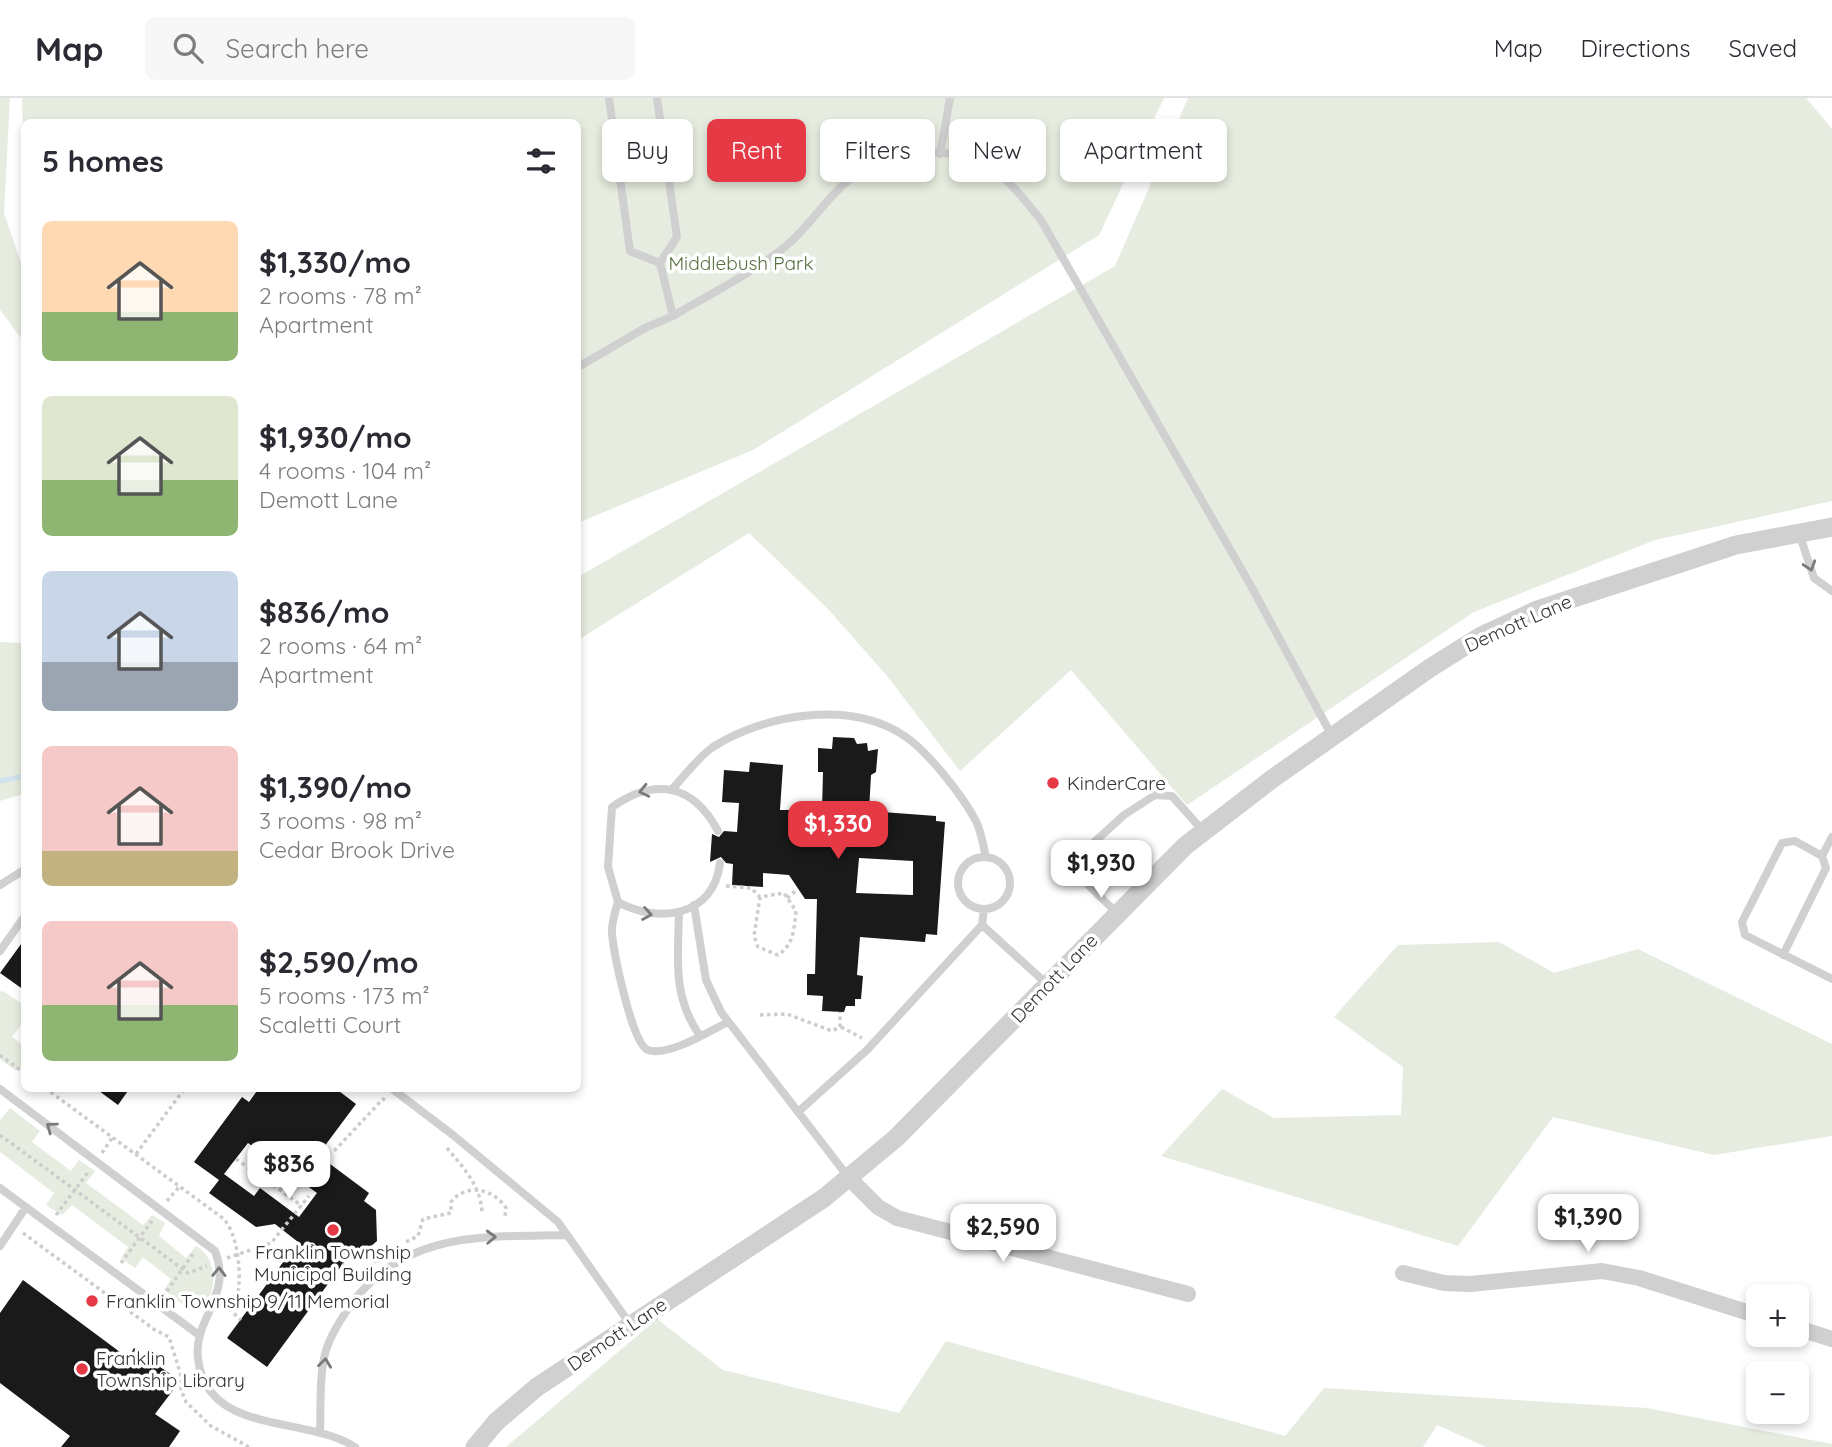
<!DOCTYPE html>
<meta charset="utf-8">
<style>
body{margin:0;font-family:Quicksand,sans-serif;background:#f7f7f7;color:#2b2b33;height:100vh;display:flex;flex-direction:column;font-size:26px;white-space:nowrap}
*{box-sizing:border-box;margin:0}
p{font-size:23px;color:#7c7c81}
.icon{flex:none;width:38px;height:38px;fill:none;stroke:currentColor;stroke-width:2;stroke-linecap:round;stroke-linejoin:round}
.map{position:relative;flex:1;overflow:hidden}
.sheet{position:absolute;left:21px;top:21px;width:560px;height:973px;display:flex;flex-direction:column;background:#fff;border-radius:10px;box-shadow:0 4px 10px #0003}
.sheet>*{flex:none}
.guide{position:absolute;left:602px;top:21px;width:665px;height:63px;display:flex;gap:14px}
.fabs{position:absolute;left:1746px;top:1186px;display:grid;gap:14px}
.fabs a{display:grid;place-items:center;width:63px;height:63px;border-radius:10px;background:#fff;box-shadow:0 4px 10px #0003;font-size:35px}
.price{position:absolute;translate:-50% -60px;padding:0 16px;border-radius:14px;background:#fff;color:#222;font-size:23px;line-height:46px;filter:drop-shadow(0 2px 4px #0008)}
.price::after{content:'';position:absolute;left:50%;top:42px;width:21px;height:16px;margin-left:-10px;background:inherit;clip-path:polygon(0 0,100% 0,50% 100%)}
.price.selected{background:#e63946;color:#fff}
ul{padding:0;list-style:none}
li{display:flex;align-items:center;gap:21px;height:175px;padding:0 21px}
li span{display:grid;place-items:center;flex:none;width:196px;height:140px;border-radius:10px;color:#555}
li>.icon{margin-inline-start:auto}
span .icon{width:84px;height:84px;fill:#fffc;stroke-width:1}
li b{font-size:30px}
h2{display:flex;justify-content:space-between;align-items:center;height:84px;padding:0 21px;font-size:30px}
.tag{padding:0 24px;border-radius:10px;background:#fff;box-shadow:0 4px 10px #0003;font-size:24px;line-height:63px}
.tag.selected{background:#e63946;color:#fff}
header{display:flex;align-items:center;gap:42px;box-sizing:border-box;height:98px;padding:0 35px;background:#fff;border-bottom:2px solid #e1e1e2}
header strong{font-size:33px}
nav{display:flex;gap:38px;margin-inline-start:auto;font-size:24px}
.search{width:490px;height:63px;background:#f7f7f7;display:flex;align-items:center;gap:18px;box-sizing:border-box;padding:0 24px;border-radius:10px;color:#7c7c81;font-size:26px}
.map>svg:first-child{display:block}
.green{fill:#e6ecdf}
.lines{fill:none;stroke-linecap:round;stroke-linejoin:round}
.stream{stroke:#cfe2ee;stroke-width:5}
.building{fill:#1a1a1a;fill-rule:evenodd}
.path{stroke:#cdcdcd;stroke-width:3.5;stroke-dasharray:3.5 3.5;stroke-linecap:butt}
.service{stroke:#d0d0d0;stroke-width:8}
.minor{stroke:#d0d0d0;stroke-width:16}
.tertiary{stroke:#d0d0d0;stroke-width:19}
.oneway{stroke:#7a7a7a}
.poi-dot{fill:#e63946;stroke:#fff;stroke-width:2.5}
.labels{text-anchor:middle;stroke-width:7;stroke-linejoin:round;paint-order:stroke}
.park-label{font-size:19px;fill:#56703f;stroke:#fff}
.street-label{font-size:19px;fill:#333;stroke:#fff}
.poi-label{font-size:19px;fill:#333;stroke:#fff;text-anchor:start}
</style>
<header>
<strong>Map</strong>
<div class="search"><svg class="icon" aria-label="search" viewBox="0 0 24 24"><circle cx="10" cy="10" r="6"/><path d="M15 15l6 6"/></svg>Search here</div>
<nav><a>Map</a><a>Directions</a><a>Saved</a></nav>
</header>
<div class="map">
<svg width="1832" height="1349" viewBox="0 0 1832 1349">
<rect width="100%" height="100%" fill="#fff"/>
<path class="green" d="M0 0H10L4 115 24 174V244L0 212Z
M22 0H1164L1099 137 753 352 578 425V24H24V67Z
M1188 0H1806L1832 31V403L1655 442 1474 514 1187 707 1071 572 960 673 887 578 829 512 749 435 578 542V479L1115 168Z
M0 544 24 545V696L0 703Z
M1499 844 1554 875 1638 851 1832 946V1038L1714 1057 1553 1019 1458 1148 1161 1058 1222 991 1274 1020 1401 1017 1403 969 1334 919 1398 847Z
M3 893 24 907V922L12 939 24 948V971L20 968 15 972 0 961V894Z
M10 1010 40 1033 32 1044 71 1073 79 1062 95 1073 86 1085 143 1127 152 1117 165 1125 159 1138 186 1160 196 1148C219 1161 218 1196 200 1212L189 1211 164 1192 171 1181 143 1159 135 1170 121 1160 128 1149 72 1107 62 1117 46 1107 54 1095 0 1054V1022Z
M657 1221 723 1272 899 1315 946 1243 1285 1338 1324 1290 1647 1310 1832 1346V1349H1486L1437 1327 1423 1349H506Z"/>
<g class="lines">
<path class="stream" d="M0 683 24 678"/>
</g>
<path class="building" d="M833 639 854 640 857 646 867 645 868 653 878 651 876 674 871 677 869 713 936 718V723L945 724 937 837 926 836 925 844 860 839 857 877 863 878 861 901H855V908H846L844 914 822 913 823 898 807 897V876H815L817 801H805L789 777 763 775V789L732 787 733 766 726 765 721 759 710 764 712 736 719 739 724 733 737 734 739 705 722 704 724 672 749 674 750 664 783 667 780 712H822L823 674H818V650L832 651ZM859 760 913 763V797L856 795Z
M24 842V892L0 875Z
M95 990H130L118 1007Z
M259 990H335L356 1006 318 1057 369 1095 364 1103 376 1112 377 1143 370 1149 353 1152 267 1269 227 1240 298 1144 275 1126 256 1129 209 1095 219 1082 194 1064 242 999 249 1004ZM248 1045 317 1095 299 1119 260 1090 254 1098 224 1076Z
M23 1182 128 1260 134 1250 180 1283 155 1316 180 1333 169 1349H61L70 1338 0 1285V1215Z"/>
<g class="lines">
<path class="path" d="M726 788 751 790 760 799 784 795 796 813C794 830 794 847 778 857L758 849 754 838 760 799
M787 800 798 791
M760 917 787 916 832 933 840 929V914
M841 929 862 940
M0 957 24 975
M45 990 224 1121C237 1137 240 1166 239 1186 239 1195 233 1204 231 1213L241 1222
M0 1037 188 1175 207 1168
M322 1049 328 1054 335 1052 383 1001 386 1003
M447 1050C463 1069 480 1087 482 1113
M102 1055 112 1040
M136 1056 185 990
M236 1061 266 1082
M273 1087 302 1108
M167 1103 179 1089
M56 1117 89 1073
M23 1135 155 1232 169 1239 182 1281 181 1292 186 1304 211 1328 249 1349
M406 1144 418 1138 423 1121 451 1115V1104C466 1085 493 1090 506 1110L505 1118
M227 1160 271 1145 309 1098
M374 1164 387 1154
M121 1165 154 1120
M342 1166 357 1178 362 1174
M163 1199 195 1153"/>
<path class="service" d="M609 0 630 153 660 165
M657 0 677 139 660 165 673 218C710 196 753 175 786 148 810 128 825 101 849 82 890 48 964 42 1006 82 1019 94 1030 109 1041 122L1251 488 1332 638
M940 56 950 0
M578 269 645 230 673 218
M1799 435 1814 480 1832 493
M672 691C685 678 698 659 713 649 765 616 849 602 903 637 927 652 962 697 976 723 981 733 983 747 986 759
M718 733C693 686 655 679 612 709L608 769 618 804C658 826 714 819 720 765
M1832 739 1822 758 1795 743 1782 745 1742 824 1745 837 1832 881
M958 785a26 26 0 1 1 52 0a26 26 0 1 1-52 0Z
M0 787 24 772
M618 804C615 814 611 826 612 836 614 855 632 947 648 952 668 959 710 933 728 924
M694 807 706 882 721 914 849 1080
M679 815C678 860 672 898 700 938
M1117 815 1081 780 1079 758 1124 717 1155 697 1172 698 1204 734
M982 827 1048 887
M0 853 24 819
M1783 857 1826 770 1822 758
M391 990 453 1037 558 1124 630 1226
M0 991 215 1153C233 1198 193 1221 198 1260 206 1338 306 1317 355 1349
M798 1014 867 952 982 827 984 811
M0 1090 199 1237
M0 1148 26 1109
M320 1333C321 1307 319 1277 326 1252 332 1234 344 1216 355 1201 411 1132 487 1139 567 1137"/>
<path class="minor" d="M849 1080 878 1109 897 1120 1188 1196
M1403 1175 1444 1185 1470 1186 1602 1173 1639 1180 1759 1218
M1797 1230 1832 1241"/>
<path class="tertiary" d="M475 1349 496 1324 537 1289 824 1100 896 1040 1185 748 1272 681 1430 570 1481 538 1537 512 1736 447 1832 429"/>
</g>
<defs><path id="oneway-chevron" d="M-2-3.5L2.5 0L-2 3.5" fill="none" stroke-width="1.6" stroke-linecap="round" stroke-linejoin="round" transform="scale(1.75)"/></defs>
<g class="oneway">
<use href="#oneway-chevron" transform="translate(1810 468) rotate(72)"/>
<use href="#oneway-chevron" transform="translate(644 693) rotate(167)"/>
<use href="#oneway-chevron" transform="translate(647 816) rotate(10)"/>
<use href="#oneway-chevron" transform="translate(51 1029) rotate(-144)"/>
<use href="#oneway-chevron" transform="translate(491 1139) rotate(-2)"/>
<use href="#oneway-chevron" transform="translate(219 1174) rotate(-89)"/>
<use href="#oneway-chevron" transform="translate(325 1265) rotate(-83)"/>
</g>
<g class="poi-dot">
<circle cx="1053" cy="685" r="7"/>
<circle cx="333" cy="1132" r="7"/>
<circle cx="92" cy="1203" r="7"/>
<circle cx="82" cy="1271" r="7"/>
</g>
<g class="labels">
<g class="park-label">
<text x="741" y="172">Middlebush Park</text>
</g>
<g class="street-label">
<text transform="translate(1518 525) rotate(-24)" y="7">Demott Lane</text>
<text transform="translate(1054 880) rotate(-46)" y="7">Demott Lane</text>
<text transform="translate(617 1236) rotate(-34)" y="7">Demott Lane</text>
</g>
<g class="poi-label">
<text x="1067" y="692">KinderCare</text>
<text x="333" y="1161" text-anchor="middle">Franklin Township<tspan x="333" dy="22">Municipal Building</tspan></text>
<text x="106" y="1210">Franklin Township 9/11 Memorial</text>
<text x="96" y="1267">Franklin<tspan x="96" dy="22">Township Library</tspan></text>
</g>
</g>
</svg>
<div class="fabs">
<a>+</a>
<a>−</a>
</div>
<b class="price selected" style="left:838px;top:763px">$1,330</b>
<b class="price" style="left:1101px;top:802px">$1,930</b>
<b class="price" style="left:289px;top:1103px">$836</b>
<b class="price" style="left:1588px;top:1156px">$1,390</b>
<b class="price" style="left:1003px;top:1166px">$2,590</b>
<div class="guide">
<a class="tag">Buy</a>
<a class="tag selected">Rent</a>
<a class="tag">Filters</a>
<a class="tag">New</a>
<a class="tag">Apartment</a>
</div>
<section class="sheet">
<h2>5 homes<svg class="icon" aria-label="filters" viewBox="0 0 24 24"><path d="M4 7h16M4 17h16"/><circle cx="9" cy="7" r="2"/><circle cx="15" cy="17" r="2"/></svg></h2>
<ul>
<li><span style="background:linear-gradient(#ffd9b3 65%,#8fb573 0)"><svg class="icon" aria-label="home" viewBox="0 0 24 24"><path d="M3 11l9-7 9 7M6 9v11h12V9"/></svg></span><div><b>$1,330/mo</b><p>2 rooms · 78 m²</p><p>Apartment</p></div></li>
<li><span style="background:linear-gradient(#dfe7d0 60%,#8fb573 0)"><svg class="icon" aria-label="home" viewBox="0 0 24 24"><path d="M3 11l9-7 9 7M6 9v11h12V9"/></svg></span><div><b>$1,930/mo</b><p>4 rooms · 104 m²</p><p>Demott Lane</p></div></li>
<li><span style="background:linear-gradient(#c9d6e8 65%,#9aa5b1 0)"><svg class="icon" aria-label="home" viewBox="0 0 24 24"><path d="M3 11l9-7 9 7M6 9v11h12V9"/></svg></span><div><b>$836/mo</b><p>2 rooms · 64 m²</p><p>Apartment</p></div></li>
<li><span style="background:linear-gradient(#f6c9c9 75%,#c2b280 0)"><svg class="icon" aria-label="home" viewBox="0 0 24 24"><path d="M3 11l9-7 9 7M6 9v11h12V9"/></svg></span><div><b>$1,390/mo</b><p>3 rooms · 98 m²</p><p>Cedar Brook Drive</p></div></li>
<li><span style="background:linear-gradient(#f6c9c9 60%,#8fb573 0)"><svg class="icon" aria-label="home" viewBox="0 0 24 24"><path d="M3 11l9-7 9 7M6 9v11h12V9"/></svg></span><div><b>$2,590/mo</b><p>5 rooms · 173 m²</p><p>Scaletti Court</p></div></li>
</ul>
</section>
</div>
